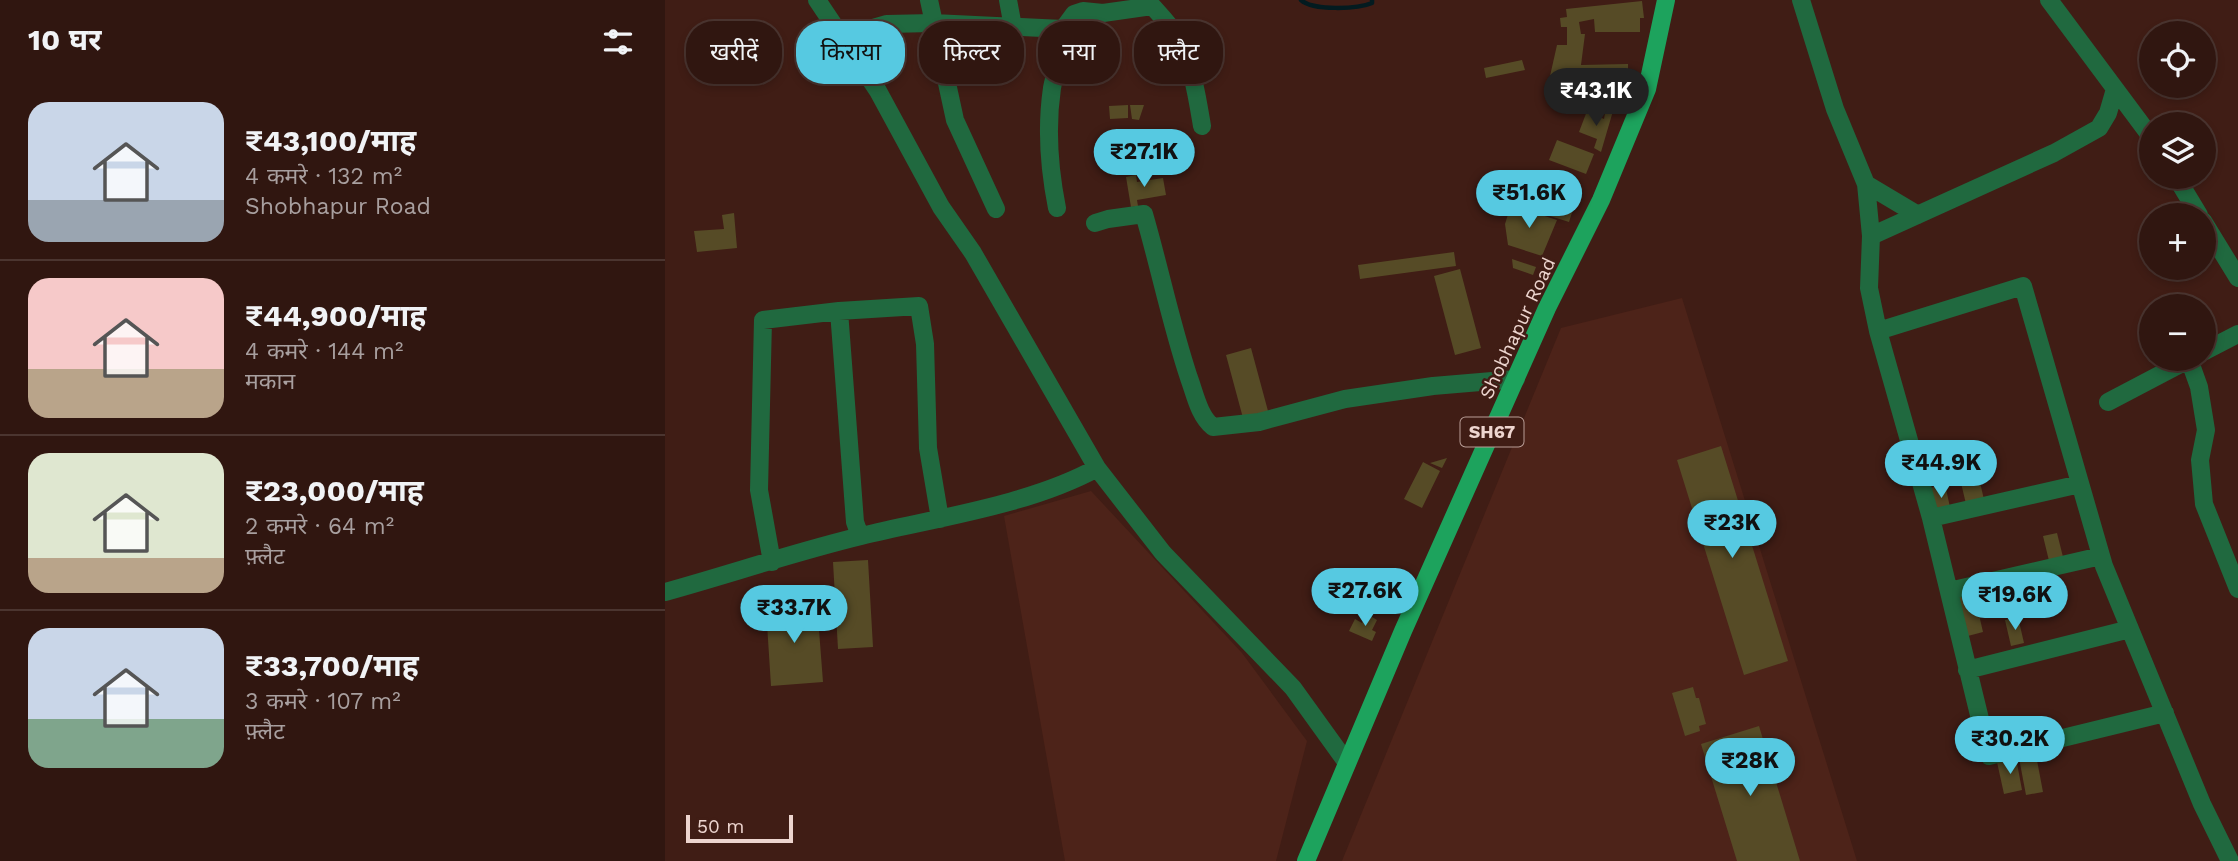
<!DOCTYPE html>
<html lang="hi">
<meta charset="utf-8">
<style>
body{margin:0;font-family:"Work Sans","Noto Sans Devanagari",sans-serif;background:#3c231e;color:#f1f3f6;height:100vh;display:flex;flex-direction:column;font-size:26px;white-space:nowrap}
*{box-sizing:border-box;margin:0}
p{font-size:23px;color:#a89f9f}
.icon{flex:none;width:38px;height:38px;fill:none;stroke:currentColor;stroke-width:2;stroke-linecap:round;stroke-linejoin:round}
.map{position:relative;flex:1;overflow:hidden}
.panel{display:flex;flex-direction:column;background:#301610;width:665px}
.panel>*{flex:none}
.guide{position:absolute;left:21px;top:21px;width:665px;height:63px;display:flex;gap:14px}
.tools{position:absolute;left:1474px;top:21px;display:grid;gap:14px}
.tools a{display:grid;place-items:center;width:77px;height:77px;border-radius:50%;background:#301610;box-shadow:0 4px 10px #0003,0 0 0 2px #4b3530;font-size:35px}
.scale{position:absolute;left:21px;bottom:18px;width:107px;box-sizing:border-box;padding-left:7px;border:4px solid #edd5cf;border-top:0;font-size:19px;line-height:24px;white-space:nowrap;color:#edd5cf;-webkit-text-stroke:5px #401d15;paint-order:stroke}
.price{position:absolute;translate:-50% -60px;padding:0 16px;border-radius:24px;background:#56c9e1;color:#111;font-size:23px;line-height:46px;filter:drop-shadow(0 2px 4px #0008)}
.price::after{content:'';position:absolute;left:50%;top:42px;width:21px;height:16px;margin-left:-10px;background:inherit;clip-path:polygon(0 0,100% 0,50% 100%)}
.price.selected{background:#222;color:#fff}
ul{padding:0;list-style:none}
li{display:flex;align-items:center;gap:21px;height:175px;padding:0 28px}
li+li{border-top:2px solid #4b3530}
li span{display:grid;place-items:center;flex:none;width:196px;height:140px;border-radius:21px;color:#555}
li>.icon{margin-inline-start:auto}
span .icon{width:84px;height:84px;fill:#fffc;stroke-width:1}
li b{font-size:30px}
h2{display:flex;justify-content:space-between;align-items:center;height:84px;padding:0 28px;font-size:30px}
.tag{padding:0 24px;border-radius:28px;background:#301610;box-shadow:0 4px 10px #0003,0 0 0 2px #4b3530;font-size:24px;line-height:63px}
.tag.selected{background:#56c9e1;color:#111}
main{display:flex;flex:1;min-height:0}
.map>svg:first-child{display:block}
.built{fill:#4d2319}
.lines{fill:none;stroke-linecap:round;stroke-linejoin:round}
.stream{stroke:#031b20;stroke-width:4.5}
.building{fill:#564b26}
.street{stroke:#20693f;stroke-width:18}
.primary{stroke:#1da35d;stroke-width:18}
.labels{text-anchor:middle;stroke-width:5;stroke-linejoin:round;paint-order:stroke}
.shield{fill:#401d15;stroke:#b99e97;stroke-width:2}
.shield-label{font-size:18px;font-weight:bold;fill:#edd5cf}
.street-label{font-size:19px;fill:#edd5cf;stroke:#401d15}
</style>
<main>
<section class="panel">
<h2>10 घर<svg class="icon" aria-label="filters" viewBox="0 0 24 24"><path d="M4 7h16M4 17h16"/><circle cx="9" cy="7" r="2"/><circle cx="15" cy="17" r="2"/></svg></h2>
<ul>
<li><span style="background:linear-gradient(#c9d6e8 70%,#9aa5b1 0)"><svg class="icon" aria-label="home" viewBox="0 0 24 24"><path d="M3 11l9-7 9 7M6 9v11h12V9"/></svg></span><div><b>₹43,100/माह</b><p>4 कमरे · 132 m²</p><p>Shobhapur Road</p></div></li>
<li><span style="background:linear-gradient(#f6c9c9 65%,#b9a48a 0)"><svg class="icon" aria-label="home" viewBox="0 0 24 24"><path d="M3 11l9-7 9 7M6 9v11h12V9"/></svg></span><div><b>₹44,900/माह</b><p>4 कमरे · 144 m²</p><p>मकान</p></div></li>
<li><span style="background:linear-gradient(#dfe7d0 75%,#b9a48a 0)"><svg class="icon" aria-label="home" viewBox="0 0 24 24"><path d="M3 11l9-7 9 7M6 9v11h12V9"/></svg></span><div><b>₹23,000/माह</b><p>2 कमरे · 64 m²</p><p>फ़्लैट</p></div></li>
<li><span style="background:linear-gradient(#c9d6e8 65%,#7fa58c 0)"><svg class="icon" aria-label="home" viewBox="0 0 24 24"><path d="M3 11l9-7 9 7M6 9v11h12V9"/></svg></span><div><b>₹33,700/माह</b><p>3 कमरे · 107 m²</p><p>फ़्लैट</p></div></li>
</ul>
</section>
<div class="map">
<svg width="1573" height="861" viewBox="0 0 1573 861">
<rect width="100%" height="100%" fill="#401d15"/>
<path class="built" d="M1017 298 1192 861H677L896 328Z
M426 491 577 653 642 741 611 861H400L339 516Z"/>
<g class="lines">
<path class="stream" d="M636 0C648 11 693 9 707 3V0"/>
</g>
<path class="building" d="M977 1 979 18H975V32H930L929 19 914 22 916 34H920L916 65 963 64V93L894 103 898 80 885 76 892 45H902V27H896L895 18 902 17 901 9Z
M857 60 860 70 821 78 819 68Z
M463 105V118L445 119 444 106Z
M465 105H479L474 120 467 119Z
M922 111 939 119 940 113 948 111 936 152 929 148 932 139 914 132Z
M892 140 929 154 921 174 884 160Z
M471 175 472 182 498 178 501 195 472 200 473 206 466 207 461 177Z
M846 186 909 206 904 222 841 202Z
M846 205 892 220 877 256 843 245 840 224Z
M69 213 72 248 32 252 29 231 59 229 57 215Z
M789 252 791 266 695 279 693 265Z
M847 259 871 267 868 275 848 268Z
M795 269 816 348 790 355 769 276Z
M586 348 603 411 578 418 561 355Z
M1056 446 1123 661 1079 675 1012 460Z
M782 458 777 468 765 463Z
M758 462 775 471 757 508 739 499Z
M1314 478 1320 504 1302 508 1296 483Z
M1280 484 1286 512 1271 515 1265 488Z
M1392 533 1399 561 1385 565 1378 536Z
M203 560 208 647 173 649 168 562Z
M1384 576 1392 613 1376 616 1368 580Z
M1309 593 1318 632 1299 637 1290 597Z
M152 604 158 682 106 686 101 608Z
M702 614 712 620 707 630 711 632 707 641 684 631 690 619 697 623Z
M1353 617 1359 643 1346 646 1340 620Z
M1028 687 1031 698H1034L1041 724 1034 726 1035 731 1020 736 1007 693Z
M1094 726 1135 861H1072L1036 744Z
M1371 755 1378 792 1361 795 1354 758Z
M1351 758 1357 790 1339 794 1332 762Z"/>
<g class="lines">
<path class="street" d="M152 0 213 91 276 207 308 253 432 468 498 553 628 688 682 763
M264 0 290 120 331 209
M343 0 348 27
M482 0C491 11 503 22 511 35 527 62 532 96 537 126
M1136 0 1170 109 1201 184 1206 236
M1384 0 1486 137
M177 37 222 24 268 23 398 29
M1450 89 1443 113 1434 128 1389 153 1206 236 1204 288 1213 331 1266 518 1324 756 1500 713
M1511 177 1534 215
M1201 184 1253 215
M392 208C384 168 381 129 387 88 391 67 400 50 398 29L409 14 418 11 438 13 487 6
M1538 221 1573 278
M430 223 443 219 479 214C495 269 506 324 524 378 530 394 534 416 548 427L594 422 680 399 768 386 851 379
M174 311 190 522 195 536
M1213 331 1358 286 1439 566 1537 804 1565 861
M1538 352 1573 334
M1524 359 1534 387 1541 430 1535 460 1539 504 1573 589
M1443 402 1523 360
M1266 518 1415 484
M107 562 94 490 98 320 174 311 254 306 260 344 263 448 275 519
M1284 591 1436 556
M0 592C65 574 130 552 196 536 270 518 365 505 432 468
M1302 670 1465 629"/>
<path class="primary" d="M641 861 738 631 882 308 936 200 982 89 1001 0"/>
</g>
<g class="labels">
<rect class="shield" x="795.5" y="417.5" width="63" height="29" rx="5"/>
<g class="shield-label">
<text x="827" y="438">SH67</text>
</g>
<g class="street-label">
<text transform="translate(852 328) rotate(-65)" y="7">Shobhapur Road</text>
</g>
</g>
</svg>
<div class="tools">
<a><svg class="icon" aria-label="locate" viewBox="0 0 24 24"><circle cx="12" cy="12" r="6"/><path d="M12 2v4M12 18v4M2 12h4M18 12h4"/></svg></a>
<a><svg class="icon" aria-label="layers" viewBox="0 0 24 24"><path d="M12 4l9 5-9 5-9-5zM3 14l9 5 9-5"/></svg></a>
<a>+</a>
<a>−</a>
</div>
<div class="scale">50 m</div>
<b class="price selected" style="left:931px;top:128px">₹43.1K</b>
<b class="price" style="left:479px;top:189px">₹27.1K</b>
<b class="price" style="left:864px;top:230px">₹51.6K</b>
<b class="price" style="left:1276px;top:500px">₹44.9K</b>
<b class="price" style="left:1067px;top:560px">₹23K</b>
<b class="price" style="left:700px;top:628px">₹27.6K</b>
<b class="price" style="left:1350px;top:632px">₹19.6K</b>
<b class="price" style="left:129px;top:645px">₹33.7K</b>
<b class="price" style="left:1345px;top:776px">₹30.2K</b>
<b class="price" style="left:1085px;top:798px">₹28K</b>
<div class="guide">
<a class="tag">खरीदें</a>
<a class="tag selected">किराया</a>
<a class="tag">फ़िल्टर</a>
<a class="tag">नया</a>
<a class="tag">फ़्लैट</a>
</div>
</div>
</main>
